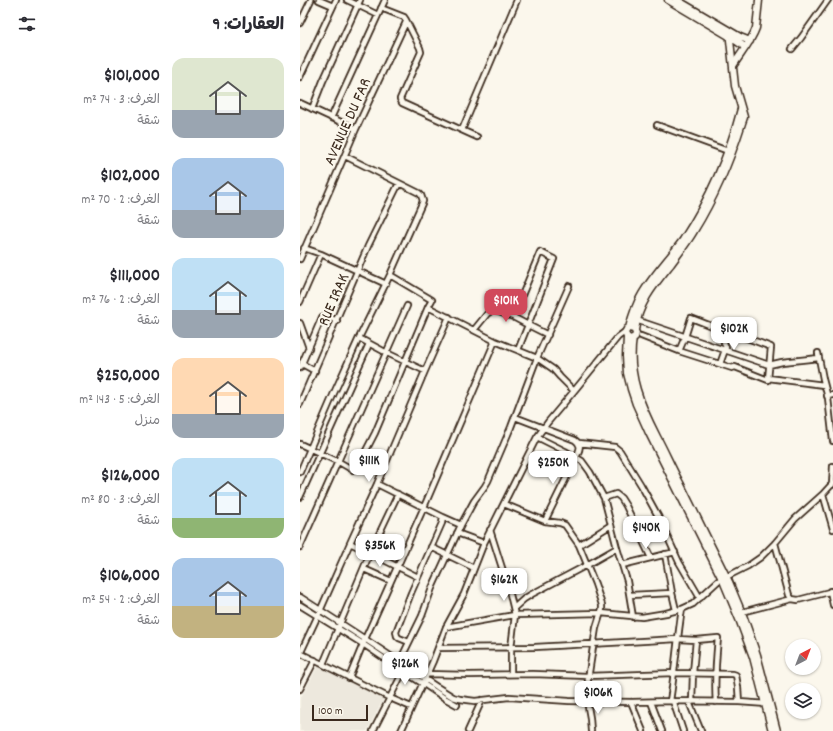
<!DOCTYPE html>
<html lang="ar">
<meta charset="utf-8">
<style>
body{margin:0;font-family:Dekko,"Playpen Sans Arabic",sans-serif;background:#f7f7f7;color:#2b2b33;direction:rtl;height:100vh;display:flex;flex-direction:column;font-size:15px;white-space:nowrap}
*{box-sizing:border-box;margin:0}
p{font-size:13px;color:#7c7c81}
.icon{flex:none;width:22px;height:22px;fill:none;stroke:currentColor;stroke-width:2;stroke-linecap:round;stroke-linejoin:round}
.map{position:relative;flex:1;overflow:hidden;direction:ltr}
.drawer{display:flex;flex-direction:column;background:#fff;width:300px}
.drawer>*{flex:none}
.needle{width:26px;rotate:42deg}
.controls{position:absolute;left:485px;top:639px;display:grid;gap:8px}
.controls a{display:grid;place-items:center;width:36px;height:36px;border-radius:50%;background:#fff;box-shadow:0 1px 3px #0004;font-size:20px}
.scale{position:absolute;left:12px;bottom:10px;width:56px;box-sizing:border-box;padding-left:4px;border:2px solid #3b2a1e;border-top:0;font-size:11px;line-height:14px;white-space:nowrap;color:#3b2a1e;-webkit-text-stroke:3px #fbf7ec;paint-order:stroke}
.price{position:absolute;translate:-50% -34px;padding:0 9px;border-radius:8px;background:#fff;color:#222;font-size:13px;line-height:26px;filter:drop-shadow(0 1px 2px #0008)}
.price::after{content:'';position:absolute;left:50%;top:24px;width:12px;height:9px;margin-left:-6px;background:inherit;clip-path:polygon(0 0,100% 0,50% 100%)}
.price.active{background:#d1495b;color:#fff}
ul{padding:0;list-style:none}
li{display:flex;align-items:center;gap:12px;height:100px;padding:0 16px}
li span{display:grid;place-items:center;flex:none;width:112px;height:80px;border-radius:12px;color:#555}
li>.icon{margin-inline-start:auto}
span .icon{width:48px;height:48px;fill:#fffc;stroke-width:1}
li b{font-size:17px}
h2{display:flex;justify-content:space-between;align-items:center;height:48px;padding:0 16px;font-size:17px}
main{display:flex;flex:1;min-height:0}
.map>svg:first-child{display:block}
.built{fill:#ede8dd}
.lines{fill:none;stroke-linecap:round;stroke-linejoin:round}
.street-casing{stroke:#3b2a1e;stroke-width:8}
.secondary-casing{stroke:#3b2a1e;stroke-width:9}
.street{stroke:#fbf7ec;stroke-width:4.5}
.secondary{stroke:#fbf7ec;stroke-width:6}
.labels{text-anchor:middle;stroke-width:4;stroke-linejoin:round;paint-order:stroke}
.street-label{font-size:16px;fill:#3b2a1e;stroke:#fbf7ec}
</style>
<main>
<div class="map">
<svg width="533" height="731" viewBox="0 0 533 731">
<rect width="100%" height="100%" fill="#fbf7ec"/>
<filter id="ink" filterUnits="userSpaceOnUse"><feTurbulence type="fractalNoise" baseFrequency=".025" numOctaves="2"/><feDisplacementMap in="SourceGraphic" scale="8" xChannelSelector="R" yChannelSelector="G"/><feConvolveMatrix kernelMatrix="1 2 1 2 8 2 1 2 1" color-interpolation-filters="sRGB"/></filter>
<g filter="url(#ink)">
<path class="built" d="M18 666 84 698 67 731H0V699Z"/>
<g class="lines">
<defs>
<path id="street" d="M19 0 33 6
M47 0 78 15
M106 20 120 48 121 52 100 99 102 103 177 137
M0 23 11 0
M492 49 501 38 528 0
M0 77 36 0
M0 103 56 129
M12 109 23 81 60 0
M31 118 85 0
M357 125 428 151
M162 130 217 0
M4 248 21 254 86 284
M0 259 56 129 106 22V20L104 17 81 8
M90 275 132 300 128 307 195 341 237 358 253 369 260 377 274 391
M0 302 21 254
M213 317 240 252 254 259 228 325 248 335
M336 320 469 365 482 362 519 358
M0 323 9 348
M174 330 187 314 193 310 213 317 228 325 218 350
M341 336 379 351 432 368 435 367 468 380 471 347 447 338 427 332 391 318 385 337 379 351
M59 338 87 353 125 371
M518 353 523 379 528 398 533 441
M2 362 4 365 15 371
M420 364 426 347 424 343 427 332
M0 368 22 317 25 316H26L37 321
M468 378 524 385
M527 396 533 395
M0 404 68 246 99 183
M215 417 275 440C283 446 279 450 276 458L245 521
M237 437 265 451 282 461 290 472 304 498 317 548 327 581 333 617
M279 443 315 447 320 451 341 485 358 516 379 562 400 598
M0 444 39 462 53 470 57 468 75 433 128 307
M0 472 34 393 59 338 90 275 123 201 121 195 119 193 45 156
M533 483 523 494 533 529
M77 484 143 517 142 523 111 593 96 632 97 636 99 638 109 642
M532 485 533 466
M0 497 69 344
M304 498 316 494 321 498 326 506 351 558
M204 504 245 521 260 523 265 525 279 545 295 584 302 605V609L296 628 288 679 287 701 290 718 291 731
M143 517 161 525
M190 530 209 590 215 615 211 648V674
M157 533 184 543
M50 543 118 577
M475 543 489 595 492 599
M279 545 311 525
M0 547 107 306
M131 547 174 568
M365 554 372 593
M322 565 375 552
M64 569 91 581
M530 591 533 605
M330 595 372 593 376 610
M0 597 65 639 137 687 153 697 160 699 175 701 209 697 269 701 332 702 370 701 439 702 467 704
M0 605 63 644 103 671 122 683 146 699 157 705
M214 608 224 599 232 594 287 565 317 548
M442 612 492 599 498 600 533 591
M146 627 203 617 215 615 301 613 342 617 366 613 382 609 393 604 418 581 448 566 461 557 475 543 495 519 523 494
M138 648 235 647 326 642 377 639 396 640 418 638C416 660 414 681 416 702
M0 653 90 698 111 707
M0 654 20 611 50 543 77 484 125 371 149 317
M23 664 70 553 98 494
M97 667 122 616 132 588 161 525 174 501 185 486 188 481 211 427 237 358 269 286
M127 674 169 675 233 674 288 676 374 673 433 674 436 675 438 687 439 702
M49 678 63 644 65 639 124 507 195 341
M0 689 15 660
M370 701C375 670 377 640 382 609
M373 701 383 731
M331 702 343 731
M351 702 362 731
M389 702 401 731
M392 702 393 673 396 640
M73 731 104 670
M101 731 133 661 146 627 164 594 184 543 237 437 248 422 274 391 318 337 326 331
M168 731 182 700"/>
<path id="secondary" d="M368 0 432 38 445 47
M377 0 440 37 450 41
M433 66C441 53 451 42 456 28L459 0
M329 328C332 316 336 304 342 294 354 274 370 258 383 240 409 200 429 155 441 109
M335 330C339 302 354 285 371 264 379 253 387 243 394 231 415 197 430 161 442 123L444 117 435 86 429 31
M327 337 330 339 335 337 336 333 334 329 329 328 327 329 325 333 327 337 326 356 327 373 331 389 336 404 349 433 424 583 439 619 453 657 472 731
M333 338C327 374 341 406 357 437 365 452 372 468 380 483 396 516 413 549 429 582L444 618 457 655 477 731"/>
</defs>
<use href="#street" class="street-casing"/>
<use href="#secondary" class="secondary-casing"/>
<use href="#street" class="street"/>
<use href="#secondary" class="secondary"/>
</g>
</g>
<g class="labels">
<g class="street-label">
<text transform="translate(46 121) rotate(-66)" y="6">AVENUE DU FAR</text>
<text transform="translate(32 299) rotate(-67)" y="6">RUE IRAK</text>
</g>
</g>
</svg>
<div class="controls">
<a><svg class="needle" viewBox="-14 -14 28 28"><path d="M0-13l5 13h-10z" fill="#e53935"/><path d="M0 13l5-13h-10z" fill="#7c7c81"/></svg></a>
<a><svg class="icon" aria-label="layers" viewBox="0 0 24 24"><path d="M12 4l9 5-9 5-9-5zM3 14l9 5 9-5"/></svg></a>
</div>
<div class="scale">100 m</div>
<b class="price active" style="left:206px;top:323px">$101K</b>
<b class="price" style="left:434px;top:351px">$102K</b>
<b class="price" style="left:69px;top:483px">$111K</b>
<b class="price" style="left:253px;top:485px">$250K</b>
<b class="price" style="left:346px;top:550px">$140K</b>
<b class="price" style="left:80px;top:568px">$356K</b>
<b class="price" style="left:204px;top:602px">$162K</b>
<b class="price" style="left:105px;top:686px">$126K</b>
<b class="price" style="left:298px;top:715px">$106K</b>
</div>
<section class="drawer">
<h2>العقارات: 9<svg class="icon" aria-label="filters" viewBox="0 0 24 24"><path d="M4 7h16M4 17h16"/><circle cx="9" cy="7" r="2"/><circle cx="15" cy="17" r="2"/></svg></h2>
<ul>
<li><span style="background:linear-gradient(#dfe7d0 65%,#9aa5b1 0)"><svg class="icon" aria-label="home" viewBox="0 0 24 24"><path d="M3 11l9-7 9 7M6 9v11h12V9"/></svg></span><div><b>$101,000</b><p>الغرف: 3 · 74 m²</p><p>شقة</p></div></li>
<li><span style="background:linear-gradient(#a9c7e8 65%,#9aa5b1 0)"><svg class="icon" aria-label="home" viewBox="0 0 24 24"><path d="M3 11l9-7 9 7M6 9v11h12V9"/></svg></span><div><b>$102,000</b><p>الغرف: 2 · 70 m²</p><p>شقة</p></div></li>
<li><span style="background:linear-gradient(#bfe0f5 65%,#9aa5b1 0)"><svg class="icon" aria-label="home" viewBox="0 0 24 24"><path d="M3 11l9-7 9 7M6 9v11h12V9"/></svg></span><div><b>$111,000</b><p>الغرف: 2 · 76 m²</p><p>شقة</p></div></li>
<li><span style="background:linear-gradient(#ffd9b3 70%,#9aa5b1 0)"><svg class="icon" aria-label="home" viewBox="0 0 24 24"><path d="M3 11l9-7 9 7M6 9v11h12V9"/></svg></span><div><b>$250,000</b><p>الغرف: 5 · 143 m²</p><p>منزل</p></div></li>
<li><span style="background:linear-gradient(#bfe0f5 75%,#8fb573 0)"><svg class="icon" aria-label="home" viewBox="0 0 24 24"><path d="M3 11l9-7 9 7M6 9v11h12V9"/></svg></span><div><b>$126,000</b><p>الغرف: 3 · 80 m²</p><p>شقة</p></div></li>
<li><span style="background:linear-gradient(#a9c7e8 60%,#c2b280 0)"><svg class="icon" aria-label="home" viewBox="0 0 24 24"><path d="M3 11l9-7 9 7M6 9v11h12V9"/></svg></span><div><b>$106,000</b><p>الغرف: 2 · 54 m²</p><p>شقة</p></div></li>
</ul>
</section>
</main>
